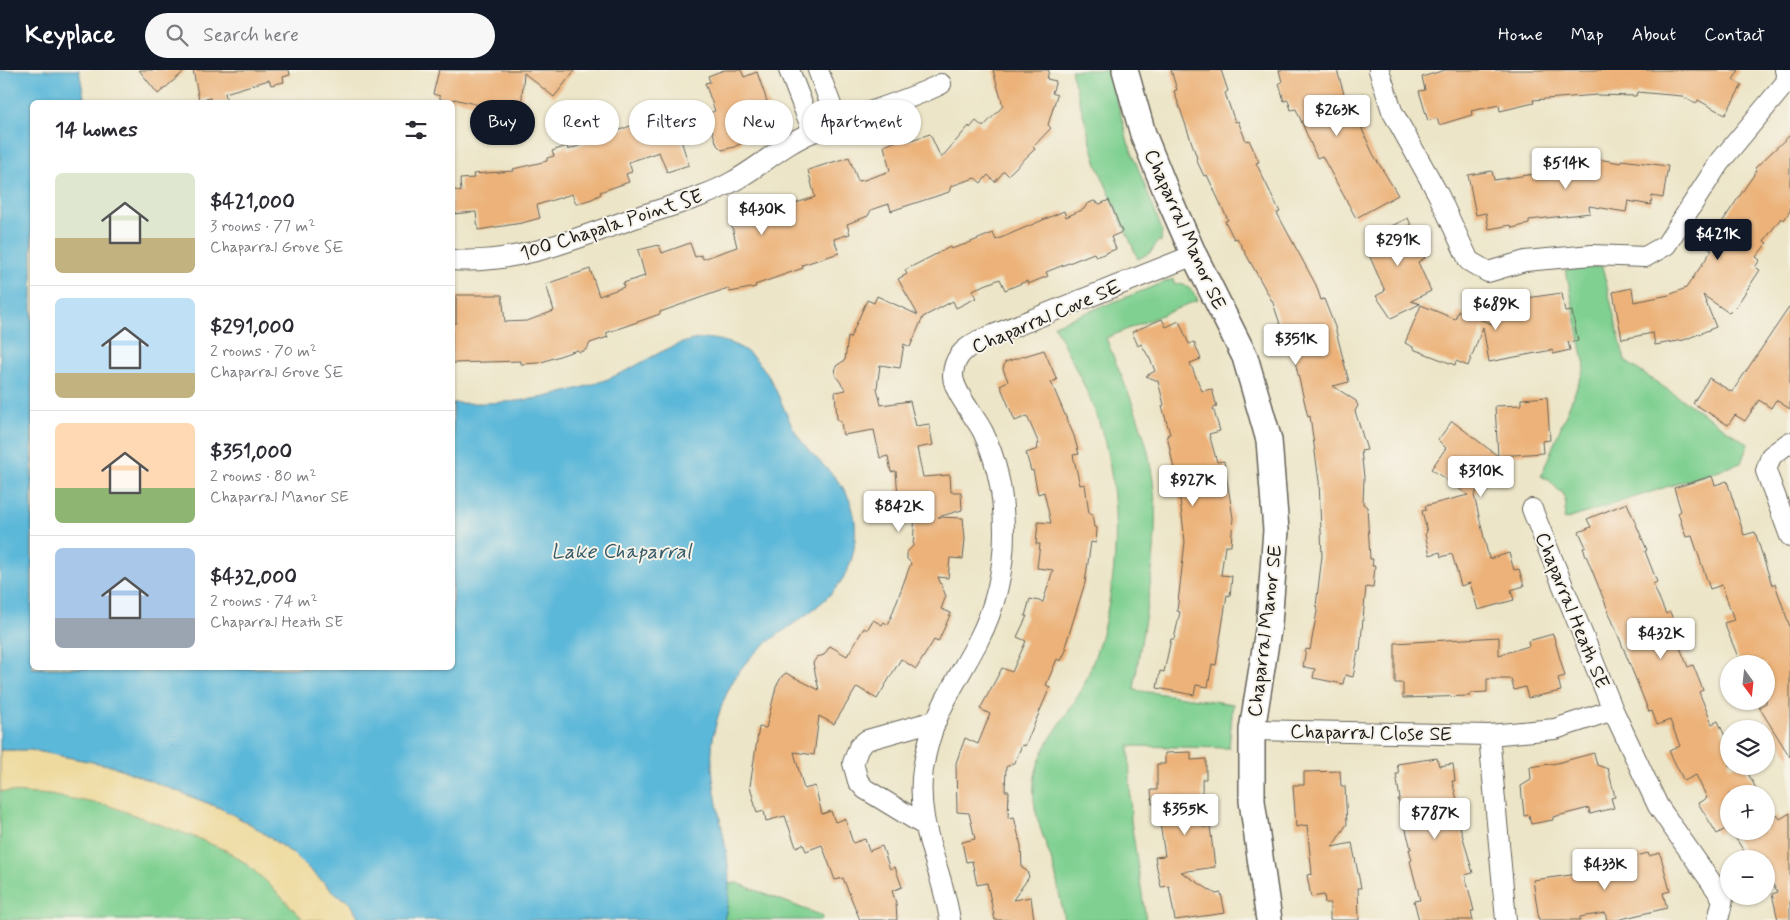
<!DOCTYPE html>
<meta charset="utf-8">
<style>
body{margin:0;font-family:Mynerve,sans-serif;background:#f7f7f7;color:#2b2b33;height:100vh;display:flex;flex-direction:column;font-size:19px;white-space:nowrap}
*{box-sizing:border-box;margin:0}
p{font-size:16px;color:#7c7c81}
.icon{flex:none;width:28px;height:28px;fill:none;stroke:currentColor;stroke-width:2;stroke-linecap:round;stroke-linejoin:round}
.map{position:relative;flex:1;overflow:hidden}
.panel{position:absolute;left:30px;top:30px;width:425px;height:570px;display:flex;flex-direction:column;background:#fff;border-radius:8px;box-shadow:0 1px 4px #0004}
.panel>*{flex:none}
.banner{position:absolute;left:470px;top:30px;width:475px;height:45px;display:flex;gap:10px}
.needle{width:32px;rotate:165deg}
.controls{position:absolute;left:1720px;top:585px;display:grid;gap:10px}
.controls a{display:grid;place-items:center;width:55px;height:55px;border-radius:50%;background:#fff;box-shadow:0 1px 4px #0004;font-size:25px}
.price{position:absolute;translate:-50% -42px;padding:0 11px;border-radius:5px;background:#fff;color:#222;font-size:16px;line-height:32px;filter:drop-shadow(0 1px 2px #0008)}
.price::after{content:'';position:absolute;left:50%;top:30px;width:15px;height:11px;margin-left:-8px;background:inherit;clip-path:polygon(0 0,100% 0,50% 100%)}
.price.on{background:#111827;color:#fff}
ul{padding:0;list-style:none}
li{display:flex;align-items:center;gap:15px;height:125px;padding:0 25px}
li+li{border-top:1px solid #e1e1e2}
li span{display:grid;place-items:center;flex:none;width:140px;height:100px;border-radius:8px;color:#555}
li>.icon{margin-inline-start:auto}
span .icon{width:60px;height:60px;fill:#fffc;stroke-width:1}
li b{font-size:21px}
h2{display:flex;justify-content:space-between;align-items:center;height:60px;padding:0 25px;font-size:21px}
.pill{padding:0 18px;border-radius:22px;background:#fff;box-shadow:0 1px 4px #0004;font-size:18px;line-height:45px}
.pill.on{background:#111827;color:#fff}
header{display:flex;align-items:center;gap:30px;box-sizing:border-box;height:70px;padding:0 25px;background:#111827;color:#fff}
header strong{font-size:24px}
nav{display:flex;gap:28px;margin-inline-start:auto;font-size:18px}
.search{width:350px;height:45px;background:#f7f7f7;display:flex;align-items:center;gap:12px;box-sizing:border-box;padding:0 18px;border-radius:28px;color:#7c7c81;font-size:19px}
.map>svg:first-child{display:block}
.green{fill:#7fd091;stroke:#4e7656}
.sand{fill:#eeda9e;stroke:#857b5d}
.water{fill:#5bb8d9;stroke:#3c6a7a}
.building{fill:#ecb279}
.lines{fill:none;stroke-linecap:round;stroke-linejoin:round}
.minor-casing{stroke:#656258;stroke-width:22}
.tertiary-casing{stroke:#656258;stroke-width:28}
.minor{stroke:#fff;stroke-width:20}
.tertiary{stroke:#fff;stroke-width:25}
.labels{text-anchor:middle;stroke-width:4;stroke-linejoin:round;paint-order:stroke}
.street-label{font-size:20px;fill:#1c1c1c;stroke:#f7f3e8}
.water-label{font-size:21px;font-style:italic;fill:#355a68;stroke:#f7f3e8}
</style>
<header>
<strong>Keyplace</strong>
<div class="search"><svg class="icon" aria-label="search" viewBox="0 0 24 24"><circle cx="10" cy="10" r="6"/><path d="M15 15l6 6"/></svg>Search here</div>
<nav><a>Home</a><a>Map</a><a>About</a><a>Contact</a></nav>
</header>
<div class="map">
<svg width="1790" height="850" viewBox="0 0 1790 850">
<rect width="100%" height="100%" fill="#f7f3e8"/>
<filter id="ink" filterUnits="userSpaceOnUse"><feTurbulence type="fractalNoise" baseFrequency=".02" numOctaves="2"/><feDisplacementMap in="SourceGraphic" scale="10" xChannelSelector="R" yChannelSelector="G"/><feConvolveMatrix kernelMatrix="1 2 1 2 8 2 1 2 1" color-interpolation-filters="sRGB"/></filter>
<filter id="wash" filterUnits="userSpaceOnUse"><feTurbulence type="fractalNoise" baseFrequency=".0096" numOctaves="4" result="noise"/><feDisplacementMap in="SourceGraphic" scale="20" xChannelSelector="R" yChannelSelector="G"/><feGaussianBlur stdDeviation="1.12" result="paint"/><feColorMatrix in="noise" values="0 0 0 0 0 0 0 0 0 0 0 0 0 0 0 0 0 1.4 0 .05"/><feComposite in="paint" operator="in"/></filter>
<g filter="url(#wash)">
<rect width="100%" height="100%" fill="#ece5c7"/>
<path class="green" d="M1071 0H1109L1128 72 1162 160 1161 172 1158 171 1151 182 1138 189 1097 95Z
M1602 196 1625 291 1748 374 1741 393 1564 450 1566 434 1562 421 1560 422 1550 411 1541 406 1585 297 1566 200Z
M1173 209 1174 213C1186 214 1192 219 1198 230L1106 268C1120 305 1139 343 1148 382 1167 465 1144 539 1134 620L1233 634 1229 678 1129 676 1131 751 1146 850H1064C1061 833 1058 815 1054 798 1046 771 1031 743 1034 714 1037 674 1071 646 1086 610 1118 534 1125 442 1102 362 1091 324 1071 290 1054 255Z
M0 680 293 784 337 825 360 850H0Z
M737 813 822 846V850H724L727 838 728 814Z"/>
<path class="sand" d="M0 680H31L113 696 220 738 252 755 293 784 337 825 350 832 360 850H304L266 811 244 792 225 780 197 768 107 735 50 725 0 721Z"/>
<path class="water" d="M0 0H79L85 32H32V598H452L453 333C493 334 534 332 573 320 588 316 605 311 619 304 649 291 684 262 719 270 770 281 774 324 796 363 810 388 839 403 850 431 855 444 856 456 855 469 852 531 791 548 753 585 733 604 720 634 714 662 702 725 743 789 724 850H360L350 832 338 826 293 784 252 755 220 738 113 696 31 680H0Z"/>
<g id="blocks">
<path class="building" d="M139 0H186L158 24Z
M193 0H289L290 5 283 7 284 12 271 15 269 10 225 23 227 32H211L210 28 199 30Z
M439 0H575L554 27 524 3 521 39 479 35 454 29 453 33 440 29V26L433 24Z
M724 0H741L744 7 757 2 771 43 747 53 750 67 741 70 742 73 734 77 722 80 717 75 707 44 715 41 705 13 710 12 708 6Z
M993 0H1049L1047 9 1056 11 1052 23 1057 25 1048 55 1051 58 1033 77 1035 79 1008 105 1004 101 995 112 988 105 981 113 975 108 951 116 949 122 891 141 889 134 871 140 868 146 847 154 850 164 834 169 839 183 802 195 803 198 755 215 756 217 730 222 728 218 660 242V244L606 263 608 267 590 273 587 279 580 282 577 280 539 293 521 294V291L452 293V253H456V225H502L505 252 527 251 554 241 546 214 590 199 599 226 624 217 623 213 645 206 638 180 659 175 662 183 690 173 695 187 701 185 703 189 737 177 730 148 752 139 751 135 772 128 777 139 815 127 808 100 849 87 858 111 864 110 890 101 884 76 907 67 908 71 930 64 941 88 969 56 970 58 976 51 983 57 1003 36Z
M1171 0H1221L1228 21 1225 23 1235 52 1238 51 1246 71 1249 70 1259 92 1256 93 1280 142 1277 143 1316 215 1321 230 1324 229 1335 257 1349 312 1333 316 1356 331 1358 336 1355 341 1367 380 1361 381 1364 407 1363 434 1367 437 1370 489H1373L1372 496H1375L1373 518 1366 517 1360 581H1358L1353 607 1345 605 1343 614 1313 608 1315 599 1303 597 1306 579 1310 580 1318 536H1316L1322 486 1319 411 1310 346 1308 347 1293 283 1290 284 1273 233 1237 168 1234 169 1225 151 1228 150 1207 105 1204 106 1196 89 1197 88 1174 21 1177 20Z
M1279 0H1337L1347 34 1350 32 1373 84 1398 125 1356 148 1322 86 1317 88 1296 39 1291 40 1288 30 1284 31 1279 13 1282 12Z
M1445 0H1739L1733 10 1742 15 1725 45 1698 30 1696 34 1682 26 1637 22 1636 26 1597 25 1533 30 1534 33 1500 41 1499 35 1471 41 1472 45 1439 55 1437 48 1428 51 1419 21 1425 20 1422 7Z
M657 36 661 47 672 43 689 95 667 102 659 82 629 92 632 102 626 104 629 112 600 122 601 124 592 129 576 134 572 124 537 135 540 148 522 153 478 160 476 142 452 144V119L461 122 460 109 474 108 473 104 514 101 513 99 547 91V88L554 86 552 81 567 76 568 80 638 53 635 43Z
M1790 65V141L1784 150 1781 148 1764 171 1767 173 1756 187 1760 190 1755 197 1760 200 1737 235 1729 243 1703 225 1716 257 1684 270 1655 275 1653 263 1622 269 1613 222 1632 218 1634 232 1669 225 1686 218 1712 180 1706 176 1757 100 1755 98Z
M1579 83 1581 91 1598 89 1621 93V90L1668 96 1663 128 1652 126 1651 135 1628 131 1626 142 1589 136 1590 143 1529 150V154L1512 158 1511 155 1489 159 1486 143 1476 145 1468 105 1492 101 1494 110 1548 102 1547 97 1566 94 1565 85Z
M1109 130 1122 162 1111 167 1116 179 1096 187 1094 183 1046 202 1048 206 1028 214 1027 211 1005 220 1000 209 972 220 976 228 956 238 953 231 923 247 910 277 904 274 900 298 880 295 877 318 881 335 910 331 916 356 929 354 933 375 917 378 923 407 950 405 951 422H961L962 440 938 447 963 448 965 469 963 489 950 488 948 508 938 507 946 526 941 539 951 543 938 572 934 570 916 599 901 589 877 629 857 617 834 654 819 646 814 685 794 682 804 719 815 716 822 744 831 741 835 752 845 749 853 773 865 769 869 781 882 776 890 799 895 797 902 817 892 821 896 833 897 850H860L843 808 835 810 822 775 806 781 803 774 796 777 785 746 766 751 764 741 757 743 750 716 759 657 766 658 776 617 782 606 786 603 819 620 813 593 817 587 824 585 830 576 847 586 864 558 867 560 873 550 882 555 884 552 888 555 911 493 907 489V482L913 476 915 443 906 444 899 439 896 401 891 402 888 386 880 388 874 360 843 365 841 352 837 349 835 322 846 320 835 305 836 296 845 290 848 267 850 268 867 230 874 233 877 226 918 245 898 209 907 204 905 200 950 177 951 179 966 174 993 163 996 170 1064 141 1066 147 1084 139 1087 134 1094 131 1100 134Z
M1408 148 1425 188 1418 192 1431 221 1411 231 1420 234 1391 248 1376 226 1385 221 1365 176 1370 173 1367 168Z
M1562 223 1565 242 1572 241 1578 271 1568 272 1570 280 1553 284 1552 280 1489 292 1483 257 1468 296 1456 291 1455 295 1413 279V277L1405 273 1421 235 1455 249 1458 241 1492 254 1489 241 1520 235 1519 229Z
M1790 236V339L1776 330 1771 338 1759 330 1745 351 1735 345 1728 355 1693 333 1709 308 1732 322Z
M1162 249 1166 257 1179 251 1189 274 1194 272 1201 289 1190 293 1202 321 1212 319 1217 337 1213 338 1220 361 1209 364 1217 392 1224 391 1233 448 1231 476H1225L1221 505 1232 506 1230 526 1227 525 1216 595 1212 594 1208 617 1196 615 1194 625 1157 618 1160 601 1164 602 1171 569H1174L1180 542 1177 541 1185 472 1177 404H1175L1167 365 1170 364 1162 336 1164 335 1158 311 1146 306 1155 301 1150 289 1141 274 1138 276 1132 262Z
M1044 280 1057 310 1051 312 1074 366 1079 384 1073 385 1080 415 1085 414 1089 444H1092L1094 457 1097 458 1096 473 1091 472 1085 513 1065 577 1067 578 1061 591 1057 589 1046 615 1050 617 1025 676 1022 675 1015 692 1006 697 1005 721H1009L1008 748 1014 747 1021 776 1022 798 1027 801 1029 807 1013 830 1031 827 1034 850H995L987 813 977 815 972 791 966 792 962 772 975 769 969 743 957 742 956 693 965 668 978 674 990 644 980 639 1002 598 1012 602 1026 571 1017 567 1027 546H1025L1030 529 1043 532 1053 500 1037 498 1040 474H1036L1038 452 1051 453 1044 422 1038 424 1033 400 1031 401 1026 383 1038 379 1037 375 1039 374 1027 346 1015 351 1000 315 1008 311 1003 299 1005 292Z
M1547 327 1550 370 1542 371 1543 383 1498 386 1502 389 1474 425 1489 489 1509 483 1514 500 1519 499 1524 516 1511 520 1514 530 1478 540 1470 513 1461 516 1452 484 1441 487 1440 482 1430 485 1425 464 1427 462 1422 441 1426 440 1425 436 1468 425 1431 399 1446 378 1438 370 1452 351 1498 386 1495 336 1521 335V329Z
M1712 406 1715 415 1727 411 1744 465 1755 462 1772 515 1775 514 1790 557V687L1759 637 1766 633V594H1741L1724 553 1734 550 1722 515 1710 519 1692 466 1686 467 1678 443 1681 441 1674 418Z
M1627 433 1647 480 1645 481 1657 512 1653 514 1666 544 1670 542 1680 566 1676 568 1688 597 1693 595 1703 620 1699 622 1712 654 1718 651 1729 675V696H1744L1759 724H1729V757L1717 764 1698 733 1707 728 1696 705 1684 711 1669 681 1680 676 1670 650 1657 655 1652 641 1649 642 1583 478 1586 477 1579 462 1591 457 1587 449Z
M1553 564 1565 606 1558 608 1561 621 1528 628 1525 617 1514 620 1511 609H1487V622L1470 623V626L1403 628V613H1395V573L1499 567V585L1529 576 1528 571Z
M1191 682V690L1206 689V709H1202L1203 757 1210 756 1215 797 1181 802 1216 824 1221 823 1225 843 1175 850 1169 816 1161 817 1157 798 1155 787 1165 786 1157 734H1152L1151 720H1157V694H1165V683Z
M1594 683 1597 695 1608 699 1615 727 1611 728 1614 738 1590 744 1589 738 1553 747V750L1531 754 1529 745 1524 746 1521 716 1531 710 1530 697 1557 693Z
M1437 688 1439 696 1453 694 1455 711H1452L1463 752 1459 753 1473 803 1465 805 1474 841H1471L1473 850H1419L1414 831 1420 830 1410 791 1412 790 1409 779H1411L1398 729H1400L1396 704H1399L1397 694Z
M1340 701 1341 716H1345L1347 754 1332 777 1352 773 1361 818H1358L1359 850H1330V833H1325L1324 825 1311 827 1307 805 1312 804 1307 755 1296 757 1293 715H1304V702Z
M1790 743V850H1778L1772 824 1778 822 1766 805V789H1749L1731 761H1766V752L1777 745 1780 749Z
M1648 783 1649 786 1660 783 1670 821 1663 823 1667 838 1617 850H1607L1605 843 1580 847V850H1539L1533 810 1586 803V799Z"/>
</g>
</g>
<g filter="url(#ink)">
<use href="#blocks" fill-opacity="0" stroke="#656258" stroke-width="1"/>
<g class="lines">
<defs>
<path id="minor" d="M789 0 813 62
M818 0 838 54
M1379 0 1392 41 1438 124 1469 191 1488 202 1525 191 1592 185 1645 187 1666 175 1719 93 1788 10 1785 0
M452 190C519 195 582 166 643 145 673 135 705 127 732 112 760 97 783 74 813 62 855 45 899 35 941 14
M1790 372 1771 386 1766 401 1790 466
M1532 439 1613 640
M1252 660 1489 665
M924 755 865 719 858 711 853 693 859 677 867 670 934 651
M950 850C942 797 915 755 923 699 931 645 954 617 978 571 995 538 1004 499 1004 462 1004 428 998 393 983 362 975 346 954 323 953 306 953 288 964 279 978 271L1194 185
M1506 850 1489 665 1555 659 1613 640 1658 736 1723 829 1718 850"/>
<path id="tertiary" d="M1125 0 1143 64 1168 126 1194 185 1245 287 1269 370 1276 460 1269 554 1252 660V731L1269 850"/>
</defs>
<use href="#minor" class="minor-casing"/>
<use href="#tertiary" class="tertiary-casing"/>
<use href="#minor" class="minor"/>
<use href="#tertiary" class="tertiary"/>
</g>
</g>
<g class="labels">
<g class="street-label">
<text transform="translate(611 154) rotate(-18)" y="7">100 Chapala Point SE</text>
<text transform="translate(1186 159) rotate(66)" y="7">Chaparral Manor SE</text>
<text transform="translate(1046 246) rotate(-23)" y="7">Chaparral Cove SE</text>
<text transform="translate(1573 540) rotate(68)" y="7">Chaparral Heath SE</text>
<text transform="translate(1264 561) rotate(-83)" y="7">Chaparral Manor SE</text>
<text transform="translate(1371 662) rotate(1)" y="7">Chaparral Close SE</text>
</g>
<g class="water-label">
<text x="621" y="488">Lake Chaparral</text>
</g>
</g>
</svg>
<div class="controls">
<a><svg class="needle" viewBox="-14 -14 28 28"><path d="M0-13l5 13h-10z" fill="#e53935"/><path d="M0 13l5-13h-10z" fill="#7c7c81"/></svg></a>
<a><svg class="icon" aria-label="layers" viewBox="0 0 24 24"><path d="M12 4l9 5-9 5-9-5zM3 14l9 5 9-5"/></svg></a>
<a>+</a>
<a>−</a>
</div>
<b class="price" style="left:1337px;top:67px">$263K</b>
<b class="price" style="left:1566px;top:120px">$514K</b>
<b class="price" style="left:762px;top:166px">$430K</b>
<b class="price on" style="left:1718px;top:191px">$421K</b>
<b class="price" style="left:1398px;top:197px">$291K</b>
<b class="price" style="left:1496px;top:261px">$689K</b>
<b class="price" style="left:1296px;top:296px">$351K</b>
<b class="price" style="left:1481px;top:428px">$310K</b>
<b class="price" style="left:1193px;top:437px">$927K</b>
<b class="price" style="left:899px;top:463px">$842K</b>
<b class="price" style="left:1661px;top:590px">$432K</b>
<b class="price" style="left:1185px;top:766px">$355K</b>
<b class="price" style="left:1435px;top:770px">$787K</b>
<b class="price" style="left:1605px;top:821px">$433K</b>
<div class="banner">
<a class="pill on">Buy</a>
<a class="pill">Rent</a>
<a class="pill">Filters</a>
<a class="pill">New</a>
<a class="pill">Apartment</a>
</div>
<section class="panel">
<h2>14 homes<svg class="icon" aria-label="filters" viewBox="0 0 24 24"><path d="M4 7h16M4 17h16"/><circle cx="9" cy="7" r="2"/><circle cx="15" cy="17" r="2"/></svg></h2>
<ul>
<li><span style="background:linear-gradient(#dfe7d0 65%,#c2b280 0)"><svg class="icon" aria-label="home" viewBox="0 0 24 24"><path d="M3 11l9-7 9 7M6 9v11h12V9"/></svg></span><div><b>$421,000</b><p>3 rooms · 77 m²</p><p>Chaparral Grove SE</p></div></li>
<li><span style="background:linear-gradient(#bfe0f5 75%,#c2b280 0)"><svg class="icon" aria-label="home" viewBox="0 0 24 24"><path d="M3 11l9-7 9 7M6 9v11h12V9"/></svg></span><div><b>$291,000</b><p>2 rooms · 70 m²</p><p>Chaparral Grove SE</p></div></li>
<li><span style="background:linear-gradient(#ffd9b3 65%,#8fb573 0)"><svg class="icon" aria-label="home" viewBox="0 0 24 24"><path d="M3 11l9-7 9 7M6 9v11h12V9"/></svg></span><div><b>$351,000</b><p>2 rooms · 80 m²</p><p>Chaparral Manor SE</p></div></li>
<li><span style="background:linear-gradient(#a9c7e8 70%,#9aa5b1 0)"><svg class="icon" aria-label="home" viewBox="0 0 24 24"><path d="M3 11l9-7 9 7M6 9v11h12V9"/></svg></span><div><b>$432,000</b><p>2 rooms · 74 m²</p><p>Chaparral Heath SE</p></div></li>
</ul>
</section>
</div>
